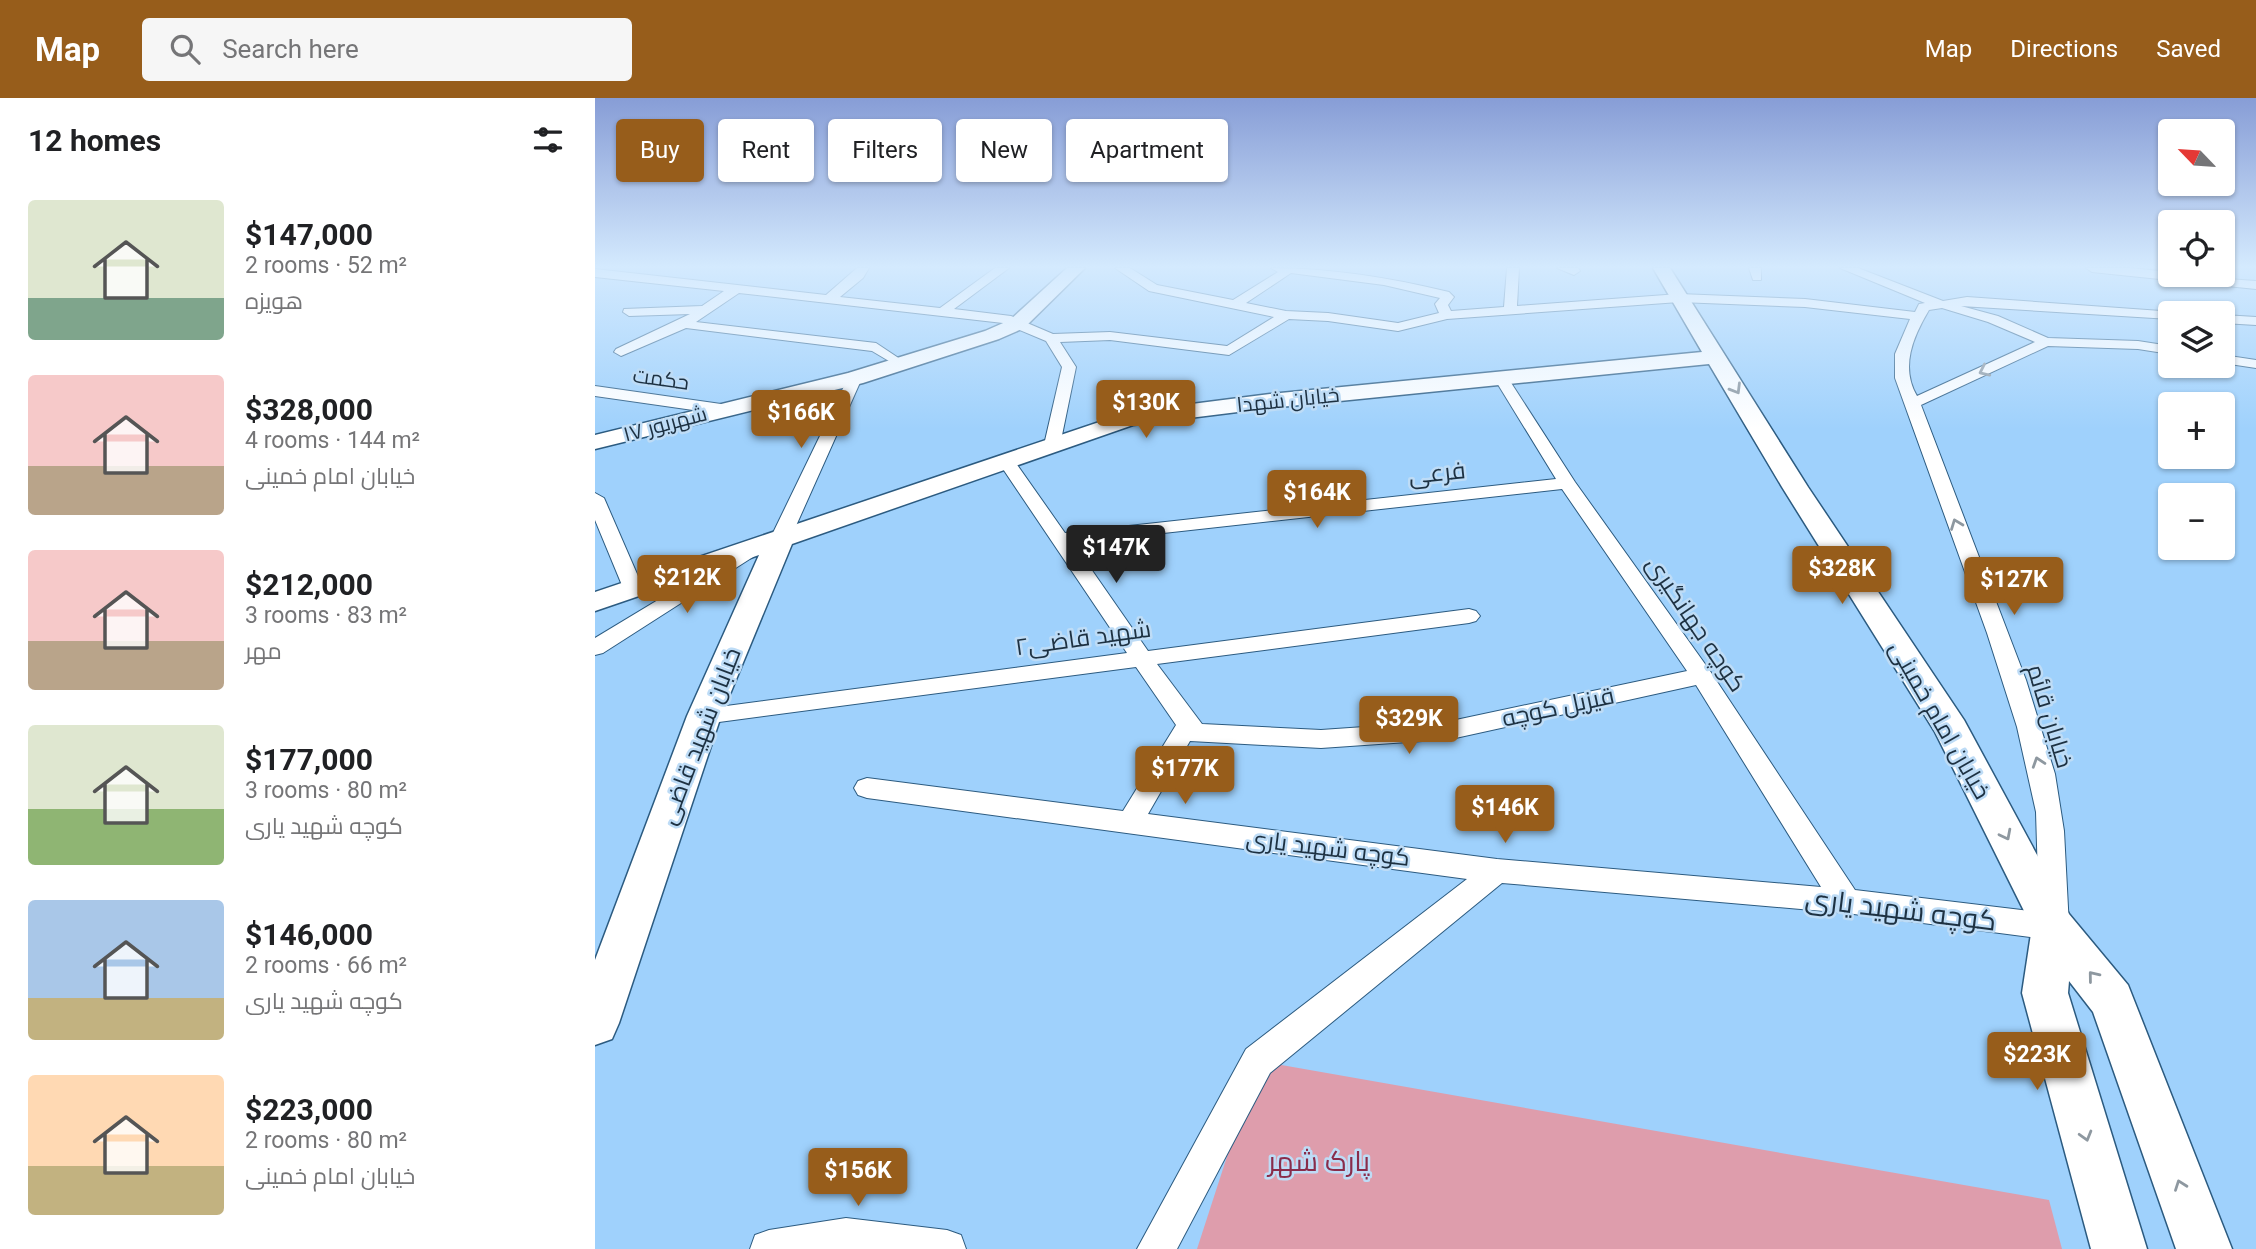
<!DOCTYPE html>
<meta charset="utf-8">
<style>
body{margin:0;font-family:Roboto,Cairo,sans-serif;background:#f6f6f6;color:#202124;height:100vh;display:flex;flex-direction:column;font-size:26px;white-space:nowrap}
*{box-sizing:border-box;margin:0}
p{font-size:23px;color:#757577}
.icon{flex:none;width:38px;height:38px;fill:none;stroke:currentColor;stroke-width:2;stroke-linecap:round;stroke-linejoin:round}
.map{position:relative;flex:1;overflow:hidden}
.side{display:flex;flex-direction:column;background:#fff;width:595px}
.side>*{flex:none}
.hud{position:absolute;left:21px;top:21px;width:665px;height:63px;display:flex;gap:14px}
.needle{width:46px;rotate:295deg}
.buttons{position:absolute;left:1563px;top:21px;display:grid;gap:14px}
.buttons a{display:grid;place-items:center;width:77px;height:77px;border-radius:7px;background:#fff;box-shadow:0 2px 5px #0004;font-size:35px}
.price{position:absolute;translate:-50% -60px;padding:0 16px;border-radius:7px;background:#975d1b;color:#fff;font-size:23px;line-height:46px;filter:drop-shadow(0 2px 4px #0008)}
.price::after{content:'';position:absolute;left:50%;top:42px;width:21px;height:16px;margin-left:-10px;background:inherit;clip-path:polygon(0 0,100% 0,50% 100%)}
.price.active{background:#222;color:#fff}
ul{padding:0;list-style:none}
li{display:flex;align-items:center;gap:21px;height:175px;padding:0 28px}
li span{display:grid;place-items:center;flex:none;width:196px;height:140px;border-radius:7px;color:#555}
li>.icon{margin-inline-start:auto}
span .icon{width:84px;height:84px;fill:#fffc;stroke-width:1}
li b{font-size:30px}
h2{display:flex;justify-content:space-between;align-items:center;height:84px;padding:0 28px;font-size:30px}
.pill{padding:0 24px;border-radius:7px;background:#fff;box-shadow:0 2px 5px #0004;font-size:24px;line-height:63px}
.pill.active{background:#975d1b;color:#fff}
header{display:flex;align-items:center;gap:42px;box-sizing:border-box;height:98px;padding:0 35px;background:#975d1b;color:#fff}
header strong{font-size:33px}
nav{display:flex;gap:38px;margin-inline-start:auto;font-size:24px}
.search{width:490px;height:63px;background:#f6f6f6;display:flex;align-items:center;gap:18px;box-sizing:border-box;padding:0 24px;border-radius:7px;color:#757577;font-size:26px}
main{display:flex;flex:1;min-height:0}
.map>svg:first-child{display:block}
.green{fill:#de9dac}
.lines{fill:none;stroke-linecap:round;stroke-linejoin:round}
.street-casing{stroke:#2c5b80;stroke-width:2}
.secondary-casing{stroke:#2c5b80;stroke-width:3}
.street{fill:#fff;fill-rule:evenodd}
.secondary{fill:#fff;fill-rule:evenodd}
.oneway{stroke:#8e98a0}
.labels{text-anchor:middle;stroke-width:5;stroke-linejoin:round;paint-order:stroke}
.far-street-label{font-size:21px;fill:#1d3142;stroke:#bedcf6}
.street-label{font-size:24px;fill:#1d3142;stroke:#bedcf6}
.near-street-label{font-size:28px;fill:#1d3142;stroke:#bedcf6}
.near-park-label{font-size:28px;fill:#892c4a;stroke:#bedcf6}
</style>
<header>
<strong>Map</strong>
<div class="search"><svg class="icon" aria-label="search" viewBox="0 0 24 24"><circle cx="10" cy="10" r="6"/><path d="M15 15l6 6"/></svg>Search here</div>
<nav><a>Map</a><a>Directions</a><a>Saved</a></nav>
</header>
<main>
<section class="side">
<h2>12 homes<svg class="icon" aria-label="filters" viewBox="0 0 24 24"><path d="M4 7h16M4 17h16"/><circle cx="9" cy="7" r="2"/><circle cx="15" cy="17" r="2"/></svg></h2>
<ul>
<li><span style="background:linear-gradient(#dfe7d0 70%,#7fa58c 0)"><svg class="icon" aria-label="home" viewBox="0 0 24 24"><path d="M3 11l9-7 9 7M6 9v11h12V9"/></svg></span><div><b>$147,000</b><p>2 rooms · 52 m²</p><p>هویزه</p></div></li>
<li><span style="background:linear-gradient(#f6c9c9 65%,#b9a48a 0)"><svg class="icon" aria-label="home" viewBox="0 0 24 24"><path d="M3 11l9-7 9 7M6 9v11h12V9"/></svg></span><div><b>$328,000</b><p>4 rooms · 144 m²</p><p>خیابان امام خمینی</p></div></li>
<li><span style="background:linear-gradient(#f6c9c9 65%,#b9a48a 0)"><svg class="icon" aria-label="home" viewBox="0 0 24 24"><path d="M3 11l9-7 9 7M6 9v11h12V9"/></svg></span><div><b>$212,000</b><p>3 rooms · 83 m²</p><p>مهر</p></div></li>
<li><span style="background:linear-gradient(#dfe7d0 60%,#8fb573 0)"><svg class="icon" aria-label="home" viewBox="0 0 24 24"><path d="M3 11l9-7 9 7M6 9v11h12V9"/></svg></span><div><b>$177,000</b><p>3 rooms · 80 m²</p><p>کوچه شهید یاری</p></div></li>
<li><span style="background:linear-gradient(#a9c7e8 70%,#c2b280 0)"><svg class="icon" aria-label="home" viewBox="0 0 24 24"><path d="M3 11l9-7 9 7M6 9v11h12V9"/></svg></span><div><b>$146,000</b><p>2 rooms · 66 m²</p><p>کوچه شهید یاری</p></div></li>
<li><span style="background:linear-gradient(#ffd9b3 65%,#c2b280 0)"><svg class="icon" aria-label="home" viewBox="0 0 24 24"><path d="M3 11l9-7 9 7M6 9v11h12V9"/></svg></span><div><b>$223,000</b><p>2 rooms · 80 m²</p><p>خیابان امام خمینی</p></div></li>
</ul>
</section>
<div class="map">
<svg width="1661" height="1151" viewBox="0 0 1661 1151">
<rect width="100%" height="100%" fill="#9fd1fc"/>
<path class="green" d="M663 963 1454 1102 1467 1151H602Z"/>
<g class="lines">
<defs>
<path id="street" d="M262 170H274L268 180 245 199 345 210 400 170H414L359 211 416 218 458 236 515 234 632 248 679 219 554 193 520 170H535L562 187 638 202 683 174 676 170C737 170 796 180 854 194L859 199 853 207 856 213 909 209 912 170H924L922 208 1084 196 1210 201 1320 214 1324 206 1330 205 1245 170H1263L1348 203 1372 199 1580 214 1575 215V221L1366 208 1403 218 1453 240 1543 243 1575 248V256L1543 251 1453 248 1326 307 1431 582 1460 676 1469 733 1474 829 1469 838 1459 842 1251 815 907 785 675 975 582 1151H542L651 951 872 781 272 700 263 697 259 690 263 683 272 680 528 713 581 627 541 569 109 626 101 624 97 618 101 612 532 555 402 362 404 358H416L470 435 961 381 899 280 906 276 911 277 980 384 1115 573 1260 792 1444 814 1441 714 1422 629 1392 535 1300 280V256L1315 221 1210 209 1084 204 852 221 803 233 733 223 694 221 634 257 515 242 465 244 481 269 465 347 457 352 449 347 467 269 451 243 408 225 144 195 101 224 281 245 311 265 304 269 277 253 91 230 26 258 19 254 21 251 95 216 34 218 28 214 29 211 107 208 129 193 0 179V171L231 197ZM696 175 789 187 845 200 840 206 844 215 803 225 733 215 691 213 651 205ZM1347 210 1393 224 1440 244 1322 298C1305 269 1318 239 1334 212ZM967 391 1092 573 856 623 726 632 607 626 562 566 874 525 881 523 885 518 881 513 874 511 553 553 478 445ZM1101 587 1226 789 902 761 553 716 595 643 726 650 856 641Z
M962 170H983L985 173 979 177Z
M1154 170H1166V182H1158Z
M1491 170H1535L1575 174V177L1661 183V191L1497 174Z
M1628 217 1661 219V227L1628 225Z
M1628 257 1661 262V270L1628 265Z
M260 276 267 280 196 439 186 445 179 443 176 439 253 280Z
M0 288 126 306 134 311 126 316 0 298Z
M0 395 9 400 49 492 46 496H32L29 492 0 422Z
M154 447 161 449 164 453 161 457 8 555 0 557V540Z
M251 1120 352 1132 366 1137 371 1151H155L160 1137 174 1132Z"/>
<path id="secondary" d="M472 170H490L429 230 404 241 268 285 0 351V337L253 275 390 233 415 222Z
M1058 170H1075L1213 389 1369 622 1474 816 1533 887 1637 1151H1581L1498 914 1474 883 1473 895 1552 1151H1496L1427 895 1437 829 1340 634 1187 389 1114 266 675 310 538 327 197 446 126 618 24 925 17 941 0 947V862L92 618 164 457 0 513V494L534 314 675 296 1107 254Z"/>
</defs>
<use href="#street" class="street-casing"/>
<use href="#secondary" class="secondary-casing"/>
<use href="#street" class="street"/>
<use href="#secondary" class="secondary"/>
</g>
<defs><path id="oneway-chevron" d="M-2-3.5L2.5 0L-2 3.5" fill="none" stroke-width="1.6" stroke-linecap="round" stroke-linejoin="round" transform="scale(1.75)"/></defs>
<g class="oneway">
<use href="#oneway-chevron" transform="translate(1389 273) rotate(155)"/>
<use href="#oneway-chevron" transform="translate(1141 291) rotate(59)"/>
<use href="#oneway-chevron" transform="translate(1361 426) rotate(-111)"/>
<use href="#oneway-chevron" transform="translate(1443 664) rotate(-108)"/>
<use href="#oneway-chevron" transform="translate(1411 737) rotate(63)"/>
<use href="#oneway-chevron" transform="translate(1498 878) rotate(-129)"/>
<use href="#oneway-chevron" transform="translate(1491 1038) rotate(74)"/>
<use href="#oneway-chevron" transform="translate(1585 1087) rotate(-110)"/>
</g>
<linearGradient id="sky" x2="0" y2="1"><stop stop-color="#879dd6"/><stop offset="0.51" stop-color="#d4eafe"/><stop offset="1" stop-color="#d4eafe" stop-opacity="0"/></linearGradient>
<rect width="1661" height="331" fill="url(#sky)"/>
<g class="labels">
<g class="far-street-label">
<text transform="translate(66 281) rotate(8)" y="7">حکمت</text>
<text transform="translate(693 302) rotate(-6)" y="7">خیابان شهدا</text>
<text transform="translate(70 326) rotate(-15)" y="7">۱۷ شهریور</text>
</g>
<g class="street-label">
<text transform="translate(842 375) rotate(-6)" y="8">فرعی</text>
<text transform="translate(1101 526) rotate(56)" y="8">کوچه جهانگیری</text>
<text transform="translate(488 540) rotate(-8)" y="8">شهید قاضی۲</text>
<text transform="translate(963 609) rotate(-12)" y="8">قیزیل کوچه</text>
<text transform="translate(1455 618) rotate(73)" y="8">خیابان قائم</text>
<text transform="translate(1345 622) rotate(60)" y="8">خیابان امام خمینی</text>
<text transform="translate(105 638) rotate(-69)" y="8">خیابان شهید قاضی</text>
<text transform="translate(733 750) rotate(7)" y="8">کوچه شهید یاری</text>
</g>
<g class="near-street-label">
<text transform="translate(1306 811) rotate(7)" y="10">کوچه شهید یاری</text>
</g>
<g class="near-park-label">
<text x="724" y="1073">پارک شهر</text>
</g>
</g>
</svg>
<div class="buttons">
<a><svg class="needle" viewBox="-14 -14 28 28"><path d="M0-13l5 13h-10z" fill="#e53935"/><path d="M0 13l5-13h-10z" fill="#757577"/></svg></a>
<a><svg class="icon" aria-label="locate" viewBox="0 0 24 24"><circle cx="12" cy="12" r="6"/><path d="M12 2v4M12 18v4M2 12h4M18 12h4"/></svg></a>
<a><svg class="icon" aria-label="layers" viewBox="0 0 24 24"><path d="M12 4l9 5-9 5-9-5zM3 14l9 5 9-5"/></svg></a>
<a>+</a>
<a>−</a>
</div>
<b class="price" style="left:551px;top:342px">$130K</b>
<b class="price" style="left:206px;top:352px">$166K</b>
<b class="price" style="left:722px;top:432px">$164K</b>
<b class="price active" style="left:521px;top:487px">$147K</b>
<b class="price" style="left:1247px;top:508px">$328K</b>
<b class="price" style="left:92px;top:517px">$212K</b>
<b class="price" style="left:1419px;top:519px">$127K</b>
<b class="price" style="left:814px;top:658px">$329K</b>
<b class="price" style="left:590px;top:708px">$177K</b>
<b class="price" style="left:910px;top:747px">$146K</b>
<b class="price" style="left:1442px;top:994px">$223K</b>
<b class="price" style="left:263px;top:1110px">$156K</b>
<div class="hud">
<a class="pill active">Buy</a>
<a class="pill">Rent</a>
<a class="pill">Filters</a>
<a class="pill">New</a>
<a class="pill">Apartment</a>
</div>
</div>
</main>
